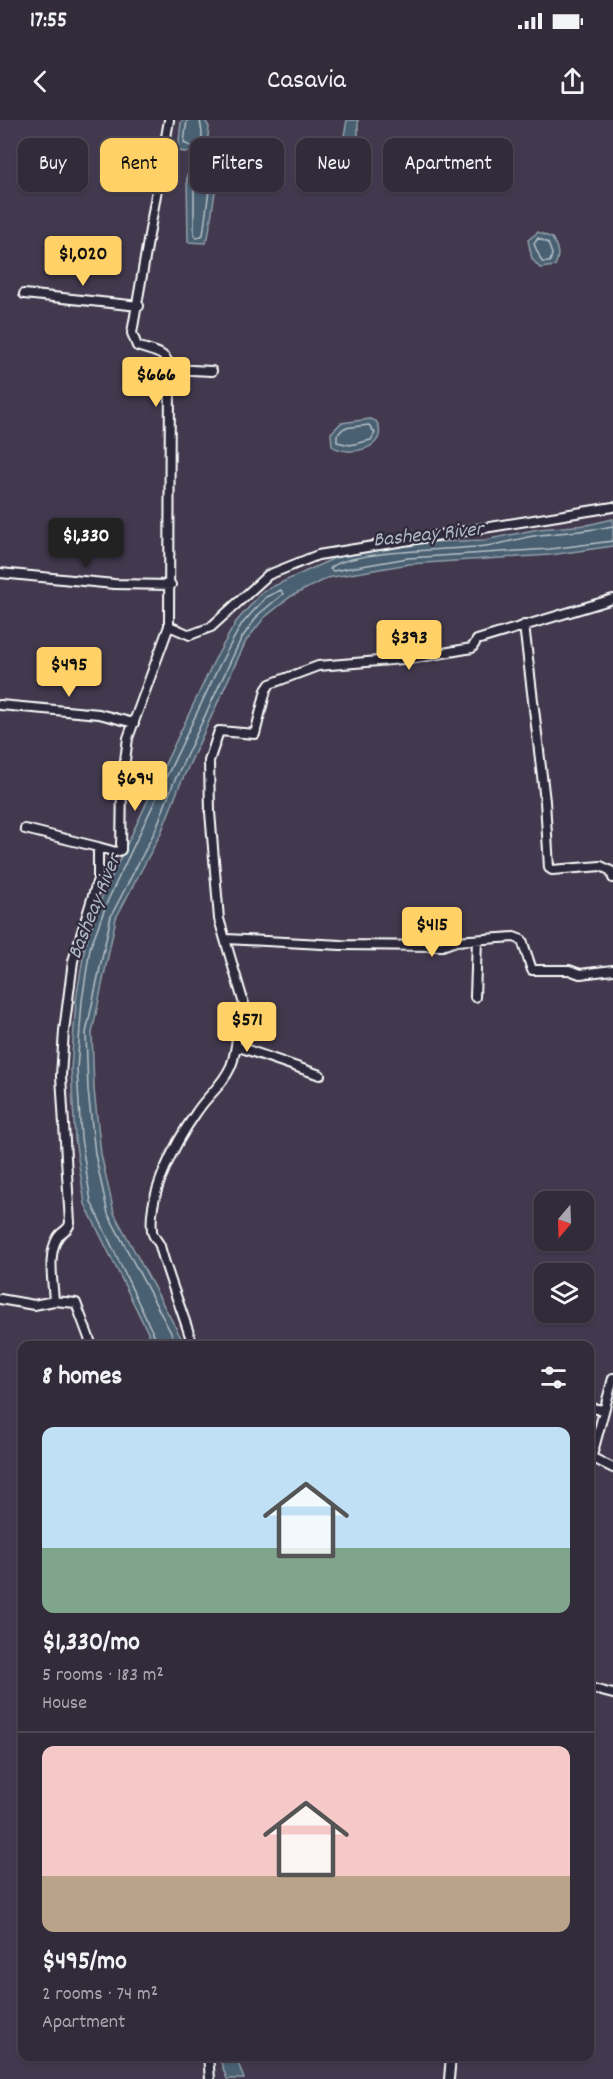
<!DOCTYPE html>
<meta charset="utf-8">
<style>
body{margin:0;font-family:Dekko,sans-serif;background:#3a3342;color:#f1f3f6;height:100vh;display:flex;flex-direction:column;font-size:22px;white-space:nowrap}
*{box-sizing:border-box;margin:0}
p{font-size:20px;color:#a8a7af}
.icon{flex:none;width:33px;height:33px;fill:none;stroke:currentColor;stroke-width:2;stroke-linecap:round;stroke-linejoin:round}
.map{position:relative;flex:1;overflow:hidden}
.side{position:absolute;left:18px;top:1221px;width:576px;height:720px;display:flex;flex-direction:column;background:#322b3a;border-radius:12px;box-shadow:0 2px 4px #0004,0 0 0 2px #4d4754}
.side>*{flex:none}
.guide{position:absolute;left:18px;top:18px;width:578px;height:54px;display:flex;gap:12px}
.needle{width:39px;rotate:199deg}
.fabs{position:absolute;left:534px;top:1071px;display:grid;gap:12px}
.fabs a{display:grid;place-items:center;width:60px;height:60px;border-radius:12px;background:#322b3a;box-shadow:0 2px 4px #0004,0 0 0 2px #4d4754;font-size:30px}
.price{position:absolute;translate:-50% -51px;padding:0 14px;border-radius:6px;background:#ffd166;color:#111;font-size:20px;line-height:39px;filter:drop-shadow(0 2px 3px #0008)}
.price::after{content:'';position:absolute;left:50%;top:36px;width:18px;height:14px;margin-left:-9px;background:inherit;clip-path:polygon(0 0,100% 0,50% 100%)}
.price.on{background:#222;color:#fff}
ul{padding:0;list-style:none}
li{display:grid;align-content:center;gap:12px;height:318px;padding:0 24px}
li+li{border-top:2px solid #4d4754}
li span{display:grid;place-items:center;height:186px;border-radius:12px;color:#555}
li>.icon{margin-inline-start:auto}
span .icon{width:108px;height:108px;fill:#fffc;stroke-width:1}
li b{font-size:26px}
h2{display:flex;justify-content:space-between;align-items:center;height:72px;padding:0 24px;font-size:26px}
.pill{padding:0 21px;border-radius:12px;background:#322b3a;box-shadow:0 2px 4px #0004,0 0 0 2px #4d4754;font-size:21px;line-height:54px}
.pill.on{background:#ffd166;color:#111}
.status{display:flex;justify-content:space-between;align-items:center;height:42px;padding:0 30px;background:#322b3a;direction:ltr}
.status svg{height:16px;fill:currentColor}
header{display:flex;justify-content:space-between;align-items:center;height:78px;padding:0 24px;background:#322b3a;font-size:27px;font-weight:600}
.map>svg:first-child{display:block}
.water{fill:#496172;stroke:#92a0aa;stroke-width:1.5}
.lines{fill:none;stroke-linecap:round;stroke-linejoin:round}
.shore{stroke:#b6c0c7;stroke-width:1.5}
.minor-casing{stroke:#fff;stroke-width:12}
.minor{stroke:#2f2a3d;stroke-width:8}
.labels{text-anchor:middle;stroke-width:4.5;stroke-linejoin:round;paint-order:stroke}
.water-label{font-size:21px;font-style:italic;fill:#adb8c0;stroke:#2f2a3d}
</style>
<div class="status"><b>17:55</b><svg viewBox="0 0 49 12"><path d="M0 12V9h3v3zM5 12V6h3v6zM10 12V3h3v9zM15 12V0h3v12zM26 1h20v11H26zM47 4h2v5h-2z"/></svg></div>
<header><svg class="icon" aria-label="back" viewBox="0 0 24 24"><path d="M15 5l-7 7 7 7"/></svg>Casavia<svg class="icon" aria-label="share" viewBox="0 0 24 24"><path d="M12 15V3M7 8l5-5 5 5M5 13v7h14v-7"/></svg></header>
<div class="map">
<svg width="613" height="1959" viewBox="0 0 613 1959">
<rect width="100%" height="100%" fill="#42394e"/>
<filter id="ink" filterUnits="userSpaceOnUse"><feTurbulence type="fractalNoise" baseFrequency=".0167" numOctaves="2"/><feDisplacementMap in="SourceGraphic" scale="12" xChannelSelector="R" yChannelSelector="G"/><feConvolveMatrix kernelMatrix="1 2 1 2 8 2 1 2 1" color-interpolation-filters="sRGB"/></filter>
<g filter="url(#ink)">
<path class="water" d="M184 0H205L209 7 207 25 195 33 178 31 181 2Z
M347 0H358V38L346 39 343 21Z
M197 52 218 68 215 72 208 118 205 123 188 122 187 55Z
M538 112 552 118C558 128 560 135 555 146L540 148 532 139 528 120Z
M370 299 376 301C392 328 349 338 332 326L331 313 341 303Z
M613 399V426L550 435 409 444 327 458 290 477 264 498 246 521 179 667 161 713 116 798 92 913 94 969 101 1034 114 1093 185 1225H154L85 1084 75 1019 71 949 76 880 85 826 102 777 214 541 236 502 263 471 341 435 432 422 485 420 538 409 587 405Z
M219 1937H236L244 1959H227Z"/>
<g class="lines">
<path class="shore" d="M187 0 184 23 193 27C207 19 201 12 200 0
M194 60 209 70 203 115 197 118 194 115Z
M538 118 548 123 552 134 550 142H542L534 124Z
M369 305 375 313 371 320 350 325 337 322V315L344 308Z
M613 406C589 411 565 412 540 415 522 417 505 424 486 426 460 430 343 430 330 449L333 451 408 438 550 429 613 421
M159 1226 91 1082 81 1018 77 949 82 881 90 828 108 780 220 544 241 505 266 477 281 470 283 474 259 494 241 519 173 664 155 711 111 796 86 913 88 970 95 1034 108 1094 178 1226"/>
<defs>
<path id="minor" d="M24 174 139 186
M170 249 212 251
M0 453 114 464 171 465
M524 505 545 681 549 748 552 750 601 746 611 751 613 758
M169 506 190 515 211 507 268 455 318 435 613 387
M0 585 99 594 134 603
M25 709 98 727V759L73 841 64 911 61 956 70 1103C68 1112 62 1110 58 1117 47 1134 53 1162 54 1181L76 1183 92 1226
M98 727 116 732 121 730 122 663 128 618 169 506 170 249C167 231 153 232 137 226L132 213 169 0
M227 819 341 825 442 826 456 821 514 817 522 820 532 850H569L580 854 613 850
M475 877 477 820
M236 926 320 955
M0 1179 34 1185 54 1181
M193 1226C183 1192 169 1160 160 1126 158 1120 152 1117 152 1110 148 1074 175 1023 196 993 208 974 221 968 231 946 239 926 236 903 244 884L219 799 210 692 209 641 219 611 255 614 266 570 270 564 318 546 415 538 472 528 477 520 613 479
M590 1288 604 1290
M591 1337 613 1348
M590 1343 613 1258
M590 1568 613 1574
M208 1936 210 1959
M449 1959 451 1936"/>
</defs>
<use href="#minor" class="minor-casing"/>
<use href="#minor" class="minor"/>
</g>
</g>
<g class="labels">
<g class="water-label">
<text transform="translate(428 413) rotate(-6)" y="7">Basheay River</text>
<text transform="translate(93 786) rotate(-68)" y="7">Basheay River</text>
</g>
</g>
</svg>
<div class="fabs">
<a><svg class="needle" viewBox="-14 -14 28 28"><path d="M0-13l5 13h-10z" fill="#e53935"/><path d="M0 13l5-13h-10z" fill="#a8a7af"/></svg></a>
<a><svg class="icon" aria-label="layers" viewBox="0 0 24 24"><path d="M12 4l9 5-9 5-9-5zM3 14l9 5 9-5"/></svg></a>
</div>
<b class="price" style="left:83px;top:167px">$1,020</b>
<b class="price" style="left:156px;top:288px">$666</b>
<b class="price on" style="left:86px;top:449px">$1,330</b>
<b class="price" style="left:409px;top:551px">$393</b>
<b class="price" style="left:69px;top:578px">$495</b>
<b class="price" style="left:135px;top:692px">$694</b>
<b class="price" style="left:432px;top:838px">$415</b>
<b class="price" style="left:247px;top:933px">$571</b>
<div class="guide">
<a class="pill">Buy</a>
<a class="pill on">Rent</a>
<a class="pill">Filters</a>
<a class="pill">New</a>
<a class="pill">Apartment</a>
</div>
<section class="side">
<h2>8 homes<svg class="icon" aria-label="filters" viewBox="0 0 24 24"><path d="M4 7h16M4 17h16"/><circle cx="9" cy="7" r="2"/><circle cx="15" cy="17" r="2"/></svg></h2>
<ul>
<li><span style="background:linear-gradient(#bfe0f5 65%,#7fa58c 0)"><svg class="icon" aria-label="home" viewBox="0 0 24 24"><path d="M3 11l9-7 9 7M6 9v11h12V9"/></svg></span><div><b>$1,330/mo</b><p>5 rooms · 183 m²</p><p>House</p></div></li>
<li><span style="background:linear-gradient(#f6c9c9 70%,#b9a48a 0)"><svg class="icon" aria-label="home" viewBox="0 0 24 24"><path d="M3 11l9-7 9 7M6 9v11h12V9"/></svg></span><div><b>$495/mo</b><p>2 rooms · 74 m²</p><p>Apartment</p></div></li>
</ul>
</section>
</div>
